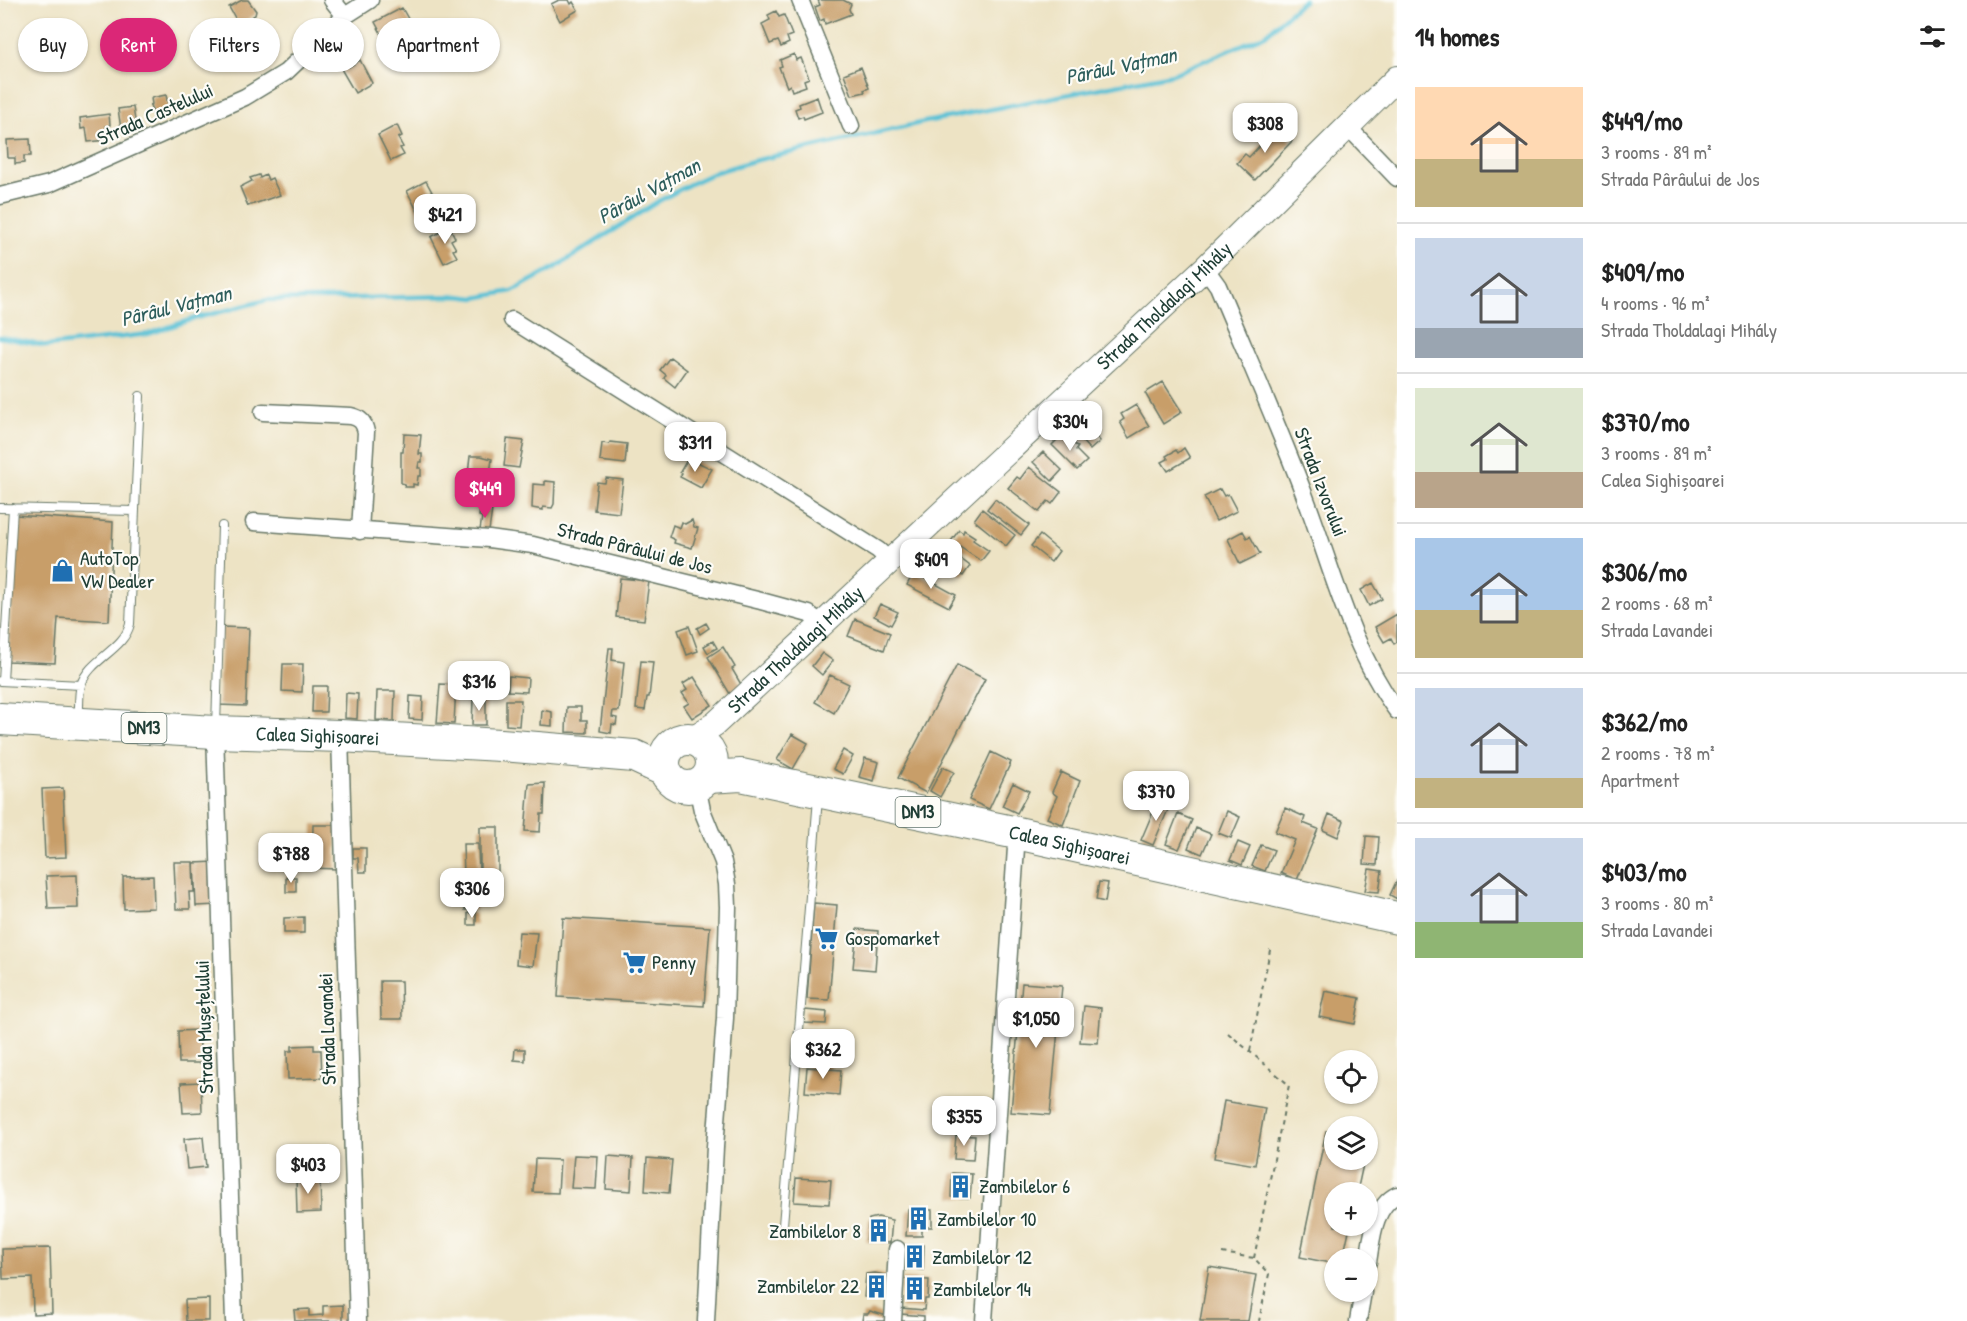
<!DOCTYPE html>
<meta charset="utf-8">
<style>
body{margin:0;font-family:"Patrick Hand",sans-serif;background:#f2f2f2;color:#222;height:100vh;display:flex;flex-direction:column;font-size:22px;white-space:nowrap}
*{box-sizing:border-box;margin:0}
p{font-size:20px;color:#767676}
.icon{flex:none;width:33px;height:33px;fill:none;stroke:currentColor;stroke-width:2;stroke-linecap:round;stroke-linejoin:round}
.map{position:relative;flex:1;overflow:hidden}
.side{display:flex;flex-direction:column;background:#fff;width:570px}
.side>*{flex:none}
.top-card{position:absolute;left:18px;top:18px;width:570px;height:54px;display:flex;gap:12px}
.tools{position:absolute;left:1324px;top:1050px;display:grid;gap:12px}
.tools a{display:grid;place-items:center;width:54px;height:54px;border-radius:50%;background:#fff;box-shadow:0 2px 4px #0004;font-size:30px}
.price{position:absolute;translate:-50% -51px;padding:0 14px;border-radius:12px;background:#fff;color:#222;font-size:20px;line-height:39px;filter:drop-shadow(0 2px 3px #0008)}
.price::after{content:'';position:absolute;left:50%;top:36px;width:18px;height:14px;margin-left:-9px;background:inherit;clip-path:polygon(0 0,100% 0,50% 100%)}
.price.selected{background:#db2777;color:#fff}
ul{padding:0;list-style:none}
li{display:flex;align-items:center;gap:18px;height:150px;padding:0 18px}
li+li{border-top:2px solid #e0e0e0}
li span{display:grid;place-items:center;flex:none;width:168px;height:120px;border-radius:0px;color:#555}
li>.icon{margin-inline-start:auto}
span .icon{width:72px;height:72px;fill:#fffc;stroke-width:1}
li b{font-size:26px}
h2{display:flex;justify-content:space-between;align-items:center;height:72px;padding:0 18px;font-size:26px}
.pill{padding:0 21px;border-radius:27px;background:#fff;box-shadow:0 2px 4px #0004;font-size:21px;line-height:54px}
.pill.selected{background:#db2777;color:#fff}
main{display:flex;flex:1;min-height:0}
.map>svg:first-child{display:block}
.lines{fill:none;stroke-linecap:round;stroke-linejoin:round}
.stream{stroke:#59c1d6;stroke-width:4.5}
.building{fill:#c89e69}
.lane-casing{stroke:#677766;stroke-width:10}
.street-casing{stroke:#677766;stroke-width:19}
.secondary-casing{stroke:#677766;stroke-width:26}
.highway-casing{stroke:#677766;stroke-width:34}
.path{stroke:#677766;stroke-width:2;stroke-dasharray:4.5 4.5;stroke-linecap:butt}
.lane{stroke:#fff;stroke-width:8}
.street{stroke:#fff;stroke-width:16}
.secondary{stroke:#fff;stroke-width:24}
.highway{stroke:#fff;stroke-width:32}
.labels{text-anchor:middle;stroke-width:4.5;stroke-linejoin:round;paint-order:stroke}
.shield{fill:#fdfcf7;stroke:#62766e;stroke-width:1.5}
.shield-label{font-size:18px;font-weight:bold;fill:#1f3d34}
.street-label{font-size:20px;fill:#1f3d34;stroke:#fdfcf7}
.poi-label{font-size:20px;fill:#1f3d34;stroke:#fdfcf7;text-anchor:start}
.water-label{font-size:21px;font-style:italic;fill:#2e5e5c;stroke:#fdfcf7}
</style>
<main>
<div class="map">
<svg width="1397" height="1321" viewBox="0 0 1397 1321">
<rect width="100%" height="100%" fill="#fdfcf7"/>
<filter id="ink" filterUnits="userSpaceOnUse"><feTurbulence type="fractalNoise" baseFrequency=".0167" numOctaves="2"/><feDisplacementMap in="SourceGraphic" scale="12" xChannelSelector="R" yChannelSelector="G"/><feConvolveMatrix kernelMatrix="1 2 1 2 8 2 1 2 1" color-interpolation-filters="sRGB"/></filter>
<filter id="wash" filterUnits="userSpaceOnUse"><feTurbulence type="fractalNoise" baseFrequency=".008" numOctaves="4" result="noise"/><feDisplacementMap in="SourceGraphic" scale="24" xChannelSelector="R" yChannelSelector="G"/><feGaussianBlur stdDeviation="1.35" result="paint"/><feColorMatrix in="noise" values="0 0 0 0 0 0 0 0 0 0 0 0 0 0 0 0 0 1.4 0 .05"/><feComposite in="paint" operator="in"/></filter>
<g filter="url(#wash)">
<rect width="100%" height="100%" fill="#ede3c4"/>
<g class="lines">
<path class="stream" d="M0 337 47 346 148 334 196 318 267 300 458 296 475 298 512 291 556 267 657 202 690 184 716 172 753 161 925 122 1173 74 1265 35 1304 0"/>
</g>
<g id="blocks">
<path class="building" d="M242 0H248L256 11 255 15 245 21V24L241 26 239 25 229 7Z
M559 0H569L571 4 573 2 578 10 560 21 551 4Z
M818 0H843L851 4 849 9 851 14 825 24 824 19 820 21 815 7 820 5Z
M402 8 417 35 409 39 408 36 398 39 391 37 387 32 382 35 375 22Z
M776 11 779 17 784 15 792 35 787 37 789 43 781 47 778 41 770 44 762 24 770 20 768 15Z
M794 54 796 60 801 58 809 78 804 80 806 86 792 91 790 85 787 87 779 67 782 66 780 60Z
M343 58 349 67 360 60 372 83 355 93 337 62Z
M861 67 869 88 864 90 865 92 852 95 844 74Z
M166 95 170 114 155 118 150 105 152 104 151 98Z
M817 97 822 112 804 119 803 116 798 118 795 109 800 107 799 104Z
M133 107 136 127 121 129 118 109Z
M109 114 110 125 106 126 107 140 88 142 86 128 81 129 80 118Z
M397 125 402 136 398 138 403 147 400 148 404 155 391 161 378 135Z
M1277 127 1292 141 1255 180 1237 163 1245 154 1249 157Z
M30 139 31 156H24V163L15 164V158H8L7 140Z
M259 175 260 178 266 175 268 180 272 178 280 195 248 206 240 187 252 181 250 178Z
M426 181 432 192 428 194 432 203 430 204 433 211 421 218 407 191Z
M450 227 455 238 451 240 456 249 453 250 457 257 444 263 431 237Z
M670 357 687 370 675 387 664 378 666 375 660 370Z
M1163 382 1182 412 1163 424 1145 393Z
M1136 405 1149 426 1129 438 1120 422 1124 419 1121 414Z
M1079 417 1087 426 1090 424 1096 431 1093 433 1100 441 1090 450 1068 426Z
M404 434 421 435 419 454H422V462H419L418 468H421V476H418L417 485 413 484V487H404L405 484 401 483V452H403Z
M1062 435 1078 447 1076 450 1087 461 1077 470 1052 445Z
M507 439 524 441 519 468 504 466Z
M610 442 627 444 625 464 600 461 602 443 609 444Z
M1184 448 1190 458 1168 471 1162 462 1168 459 1166 456 1176 450 1178 453Z
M1043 452 1062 470 1052 481 1033 462Z
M470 456H481L492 459 487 496 471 494V492L466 491Z
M687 460 694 463 695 461 712 469 701 488 680 477 682 473 680 472Z
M1029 467 1061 492 1052 504 1048 501 1039 512 1008 488 1017 477 1020 479Z
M606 478 623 480 619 513 594 510 597 482 605 483Z
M545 481 555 482 554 504 552 508 543 507V510L532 508 533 484 545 485Z
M1220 489 1224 496 1228 494 1237 511 1216 521 1204 497Z
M995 499 1029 525 1021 535 987 509Z
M480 509 492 510 489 531 480 530 482 517 479 516Z
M982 509 1015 535 1006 546 974 520Z
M15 515 113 522 109 621 58 618 55 663 8 661Z
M692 520 694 527 698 528 692 548 674 543 675 540 669 537 673 525 680 528 682 522 685 524Z
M959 530 963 533 964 530 975 537 973 540 989 551 981 561 951 541Z
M1243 531 1247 538 1250 536 1260 554 1240 564 1228 539Z
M1040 535 1059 551 1051 562 1031 546Z
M944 546 970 566 963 576 937 555Z
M914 572 956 595 949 607 907 585Z
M620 578 649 581 644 620 616 617Z
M1373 583 1382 599 1369 606 1361 590Z
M880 604 898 612 891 625 874 616Z
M1397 614V642L1394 644 1391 638 1384 642 1375 627Z
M855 619 890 633 884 650 848 636Z
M706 623 709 628 700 634 697 628Z
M689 626 698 651 687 655 678 630Z
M221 627 249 628 246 706 218 705Z
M713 641 717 648 708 653 704 646Z
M723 647 735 667 732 669 742 686 730 694 708 657Z
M609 648H613L612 660 624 662 619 711H613L612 717 617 718 616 725 612 724 611 733 600 731Z
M822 653 833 661 822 675 812 666Z
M641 661 653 662 649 697H647L645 710 636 709Z
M283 664H303L302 692 282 691Z
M957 665 985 679 926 793 898 778Z
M830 675 849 684 834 713 815 702Z
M509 676 528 678 527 692 508 691Z
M694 677 712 705 692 718 684 706 689 703 682 693 687 690 683 684Z
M440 684 456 685 454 724 437 723Z
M313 686H327L326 712H312Z
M377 691H395L394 721 376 720Z
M346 693 358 694 357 719 345 718Z
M410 696 423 697 422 720 409 719Z
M473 699H486V725H472Z
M506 700H521L519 726 506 725Z
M567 707H581V720H587V733L566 732Z
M542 710 552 712V726L541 725Z
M792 734 808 743 793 769 777 760Z
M843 750 853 756 843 774 833 769Z
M991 752 1011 762 989 809 969 800Z
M865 758 879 762 874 781 859 777Z
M943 767 954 772 940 797 930 791Z
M1061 772 1080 781 1063 825 1047 818 1057 796 1052 792Z
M545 783 544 814H541L540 832 525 831 529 784Z
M1013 783 1029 791 1017 813 1002 806Z
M63 788 66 857 45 858 42 789Z
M1158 800 1170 805 1153 845 1141 840Z
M1285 808 1305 817 1303 823 1318 829 1297 880 1281 873 1295 840 1275 832Z
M1227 811 1240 817 1231 838 1218 833Z
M1178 814 1192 820 1179 849 1166 844Z
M1329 814 1344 821 1338 837 1323 830Z
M313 825H337L336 869 312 868Z
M480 827H498V878L491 877V883H480Z
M1196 828 1211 834 1202 854 1188 848Z
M1366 836 1379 837 1377 865 1364 864Z
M1238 842 1250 847 1242 865 1230 860Z
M463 844H478L479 875H464Z
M1261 845 1274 850 1265 871 1252 866Z
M353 848H366V872H359L358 858H353Z
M174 862H193L194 892H189L190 909H176Z
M216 862 218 905 196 906 194 863Z
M1369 869 1382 871 1379 892 1365 891Z
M77 875 78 908 48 909 46 876Z
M153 876 154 908 124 909 123 877Z
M286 877H296V892H286Z
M1397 880V899L1390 895Z
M1099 882 1108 883 1105 902 1096 900Z
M486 886V899H478V887Z
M465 894H476V910H465Z
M814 903 837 905 829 1000 807 999Z
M468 913H476V925H468Z
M304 917V933H284V918Z
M563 918 710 927 704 1006 558 997Z
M857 929 878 931 875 970 853 968Z
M519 932 537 933 533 966 516 964Z
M380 981H401L402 1019H381Z
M1022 983 1062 986 1050 1115 1011 1112Z
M1325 991 1360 998 1355 1024 1319 1017Z
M1084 1006 1101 1008 1098 1043 1080 1042Z
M805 1010 827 1012 826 1024 804 1023Z
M199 1030 201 1063H179L178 1031Z
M314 1045V1050H321L322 1078 288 1079 287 1051H292V1046Z
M515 1049H525V1061L514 1060Z
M819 1062 830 1063 829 1069 841 1070 839 1095 805 1092 807 1067 818 1068Z
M201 1082 202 1112 183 1113 181 1083Z
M1224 1101 1265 1108 1255 1165 1214 1158Z
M1326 1131 1335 1133V1160H1364L1357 1192H1335V1226H1350L1343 1258H1335V1264L1300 1257Z
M956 1135 975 1136 973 1160 954 1159Z
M203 1137 206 1167 187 1169 184 1139Z
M574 1155 598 1156 596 1189 571 1188Z
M608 1156 633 1158 631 1191 606 1189Z
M647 1158 672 1160 669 1193 645 1191Z
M535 1159 560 1160 558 1193 533 1192Z
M952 1173 972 1174 970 1198 951 1197Z
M320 1177 321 1212 297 1213 296 1178Z
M796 1178 831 1180 829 1204 794 1202Z
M908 1209 932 1210V1227H922V1236H906Z
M878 1217 892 1220 890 1243 866 1242 869 1219Z
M904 1245H924L923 1270 903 1268Z
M50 1248 52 1313 33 1314 32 1278 3 1279 2 1249Z
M1209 1267 1256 1275 1248 1321H1200Z
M875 1273 889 1276 887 1298 864 1297 866 1274Z
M902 1279 929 1280 928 1299H925L924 1310 901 1308Z
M209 1299V1321H186L185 1300Z
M343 1305V1321H295L294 1310 309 1309V1316L323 1315V1306Z
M870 1311 887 1316V1321H862L863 1314H868Z
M901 1314 924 1316V1321H900Z"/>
</g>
</g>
<g filter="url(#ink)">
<use href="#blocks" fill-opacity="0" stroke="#677766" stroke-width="1.5"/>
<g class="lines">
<defs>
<path id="lane" d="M0 508 135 511
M0 681 81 685
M3 681 13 508
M78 718C80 708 78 695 81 685 89 659 124 650 130 624L140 396
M216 727 222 526
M783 1225 818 798"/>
<path id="street" d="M332 0 345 16
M800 0 851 126
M1347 126 1397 178
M0 196 49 184 245 97 286 72 345 16 370 0
M1205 268 1218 286C1248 358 1280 429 1307 502 1333 572 1352 650 1397 711
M512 320 878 550 890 561
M263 412 351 416C360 418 364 422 366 432L360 531
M254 522 489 539 533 545 761 601 809 614 822 624
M215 732 234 1321
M340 736 358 1321
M697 786 702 810 723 862 727 884 728 907 725 1018 715 1147 706 1321
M1368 1262C1372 1239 1373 1207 1397 1195
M893 1321 897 1249
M984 1321 1017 833
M1358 1321 1363 1292"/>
<g id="secondary">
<path id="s1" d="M691 739 715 724 1205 268 1397 78"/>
</g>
<g id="highway">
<path id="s2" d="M0 719 215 732 340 736 501 745 634 756 664 770"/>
<circle cx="688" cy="763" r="24"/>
<path id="s3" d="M708 777 741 775 1017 833 1397 918"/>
</g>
</defs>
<use href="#lane" class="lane-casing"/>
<use href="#street" class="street-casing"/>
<use href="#secondary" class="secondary-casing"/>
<use href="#highway" class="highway-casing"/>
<path class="path" d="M1228 1033 1289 1085 1254 1258
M1250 1051 1271 945
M1222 1253 1254 1258 1269 1274 1259 1321"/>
<use href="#lane" class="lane"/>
<use href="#street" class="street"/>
<use href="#secondary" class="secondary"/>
<use href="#highway" class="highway"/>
</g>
</g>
<defs>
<symbol id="shop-bare" viewBox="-9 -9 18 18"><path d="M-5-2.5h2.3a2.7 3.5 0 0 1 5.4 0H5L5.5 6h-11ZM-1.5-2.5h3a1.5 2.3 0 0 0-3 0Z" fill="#1f6fb2" stroke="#fdfcf7" stroke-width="2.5" paint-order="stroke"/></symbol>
<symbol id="supermarket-bare" viewBox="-9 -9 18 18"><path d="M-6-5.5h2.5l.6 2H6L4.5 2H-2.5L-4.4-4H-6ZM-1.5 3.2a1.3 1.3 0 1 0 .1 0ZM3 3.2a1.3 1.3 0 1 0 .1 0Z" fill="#1f6fb2" stroke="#fdfcf7" stroke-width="2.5" paint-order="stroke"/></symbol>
<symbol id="building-bare" viewBox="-9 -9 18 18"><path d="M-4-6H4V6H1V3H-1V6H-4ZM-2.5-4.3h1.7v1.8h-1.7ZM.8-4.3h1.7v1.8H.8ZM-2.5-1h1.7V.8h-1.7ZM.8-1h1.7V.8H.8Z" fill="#1f6fb2" stroke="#fdfcf7" stroke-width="2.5" paint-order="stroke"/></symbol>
</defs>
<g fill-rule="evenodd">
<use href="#shop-bare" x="46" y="554" width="33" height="33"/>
<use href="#supermarket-bare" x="810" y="922" width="33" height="33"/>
<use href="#supermarket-bare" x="618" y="946" width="33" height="33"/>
<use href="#building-bare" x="944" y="1170" width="33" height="33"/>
<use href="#building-bare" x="902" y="1202" width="33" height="33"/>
<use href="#building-bare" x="862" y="1214" width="33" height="33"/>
<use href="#building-bare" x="898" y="1240" width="33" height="33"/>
<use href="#building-bare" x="860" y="1270" width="33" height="33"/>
<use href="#building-bare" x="898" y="1272" width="33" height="33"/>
</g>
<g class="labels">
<g class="shield">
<rect x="121.5" y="713" width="45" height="30" rx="4.5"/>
<rect x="895.5" y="797" width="45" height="30" rx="4.5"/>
</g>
<g class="shield-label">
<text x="144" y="734">DN13</text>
<text x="918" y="818">DN13</text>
</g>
<g class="street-label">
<text transform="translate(155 114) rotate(-24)" y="7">Strada Castelului</text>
<text dy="7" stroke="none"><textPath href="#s1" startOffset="642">Strada Tholdalagi Mihály</textPath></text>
<text transform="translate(1321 482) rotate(69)" y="7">Strada Izvorului</text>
<text transform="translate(635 548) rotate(14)" y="7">Strada Pârâului de Jos</text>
<text dy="7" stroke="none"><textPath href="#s1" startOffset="138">Strada Tholdalagi Mihály</textPath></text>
<text dy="7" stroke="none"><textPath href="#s2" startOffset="318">Calea Sighișoarei</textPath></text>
<text dy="7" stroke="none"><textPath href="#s3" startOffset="369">Calea Sighișoarei</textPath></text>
<text transform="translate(204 1027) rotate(-92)" y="7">Strada Mușețelului</text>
<text transform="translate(327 1029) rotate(-92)" y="7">Strada Lavandei</text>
</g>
<g class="poi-label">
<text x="80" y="565">AutoTop<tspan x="80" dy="23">VW Dealer</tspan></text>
<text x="845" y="945">Gospomarket</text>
<text x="652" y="969">Penny</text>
<text x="979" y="1193">Zambilelor 6</text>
<text x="937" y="1226">Zambilelor 10</text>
<text x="861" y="1238" text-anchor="end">Zambilelor 8</text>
<text x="932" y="1264">Zambilelor 12</text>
<text x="859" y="1293" text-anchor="end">Zambilelor 22</text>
<text x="933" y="1296">Zambilelor 14</text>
</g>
<g class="water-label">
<text transform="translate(1121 66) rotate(-12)" y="7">Pârâul Vațman</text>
<text transform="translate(649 191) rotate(-29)" y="7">Pârâul Vațman</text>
<text transform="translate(176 306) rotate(-14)" y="7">Pârâul Vațman</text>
</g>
</g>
</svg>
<div class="tools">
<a><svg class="icon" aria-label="locate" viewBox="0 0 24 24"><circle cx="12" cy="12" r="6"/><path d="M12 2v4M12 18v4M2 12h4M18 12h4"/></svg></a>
<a><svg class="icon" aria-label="layers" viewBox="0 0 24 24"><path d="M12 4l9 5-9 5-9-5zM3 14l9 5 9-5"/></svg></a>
<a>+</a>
<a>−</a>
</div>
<b class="price" style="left:1265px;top:154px">$308</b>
<b class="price" style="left:445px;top:245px">$421</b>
<b class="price" style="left:1070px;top:452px">$304</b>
<b class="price" style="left:695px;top:473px">$311</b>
<b class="price selected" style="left:485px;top:519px">$449</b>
<b class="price" style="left:931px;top:590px">$409</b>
<b class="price" style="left:479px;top:712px">$316</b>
<b class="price" style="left:1156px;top:822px">$370</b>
<b class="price" style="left:291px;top:884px">$788</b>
<b class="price" style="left:472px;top:919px">$306</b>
<b class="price" style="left:1036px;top:1049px">$1,050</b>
<b class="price" style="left:823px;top:1080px">$362</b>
<b class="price" style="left:964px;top:1147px">$355</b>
<b class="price" style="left:308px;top:1195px">$403</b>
<div class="top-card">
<a class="pill">Buy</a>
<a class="pill selected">Rent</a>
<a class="pill">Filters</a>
<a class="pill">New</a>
<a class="pill">Apartment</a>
</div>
</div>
<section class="side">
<h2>14 homes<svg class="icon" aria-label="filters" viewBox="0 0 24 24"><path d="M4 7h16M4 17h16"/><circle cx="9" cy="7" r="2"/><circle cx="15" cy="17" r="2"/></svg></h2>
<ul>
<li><span style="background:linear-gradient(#ffd9b3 60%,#c2b280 0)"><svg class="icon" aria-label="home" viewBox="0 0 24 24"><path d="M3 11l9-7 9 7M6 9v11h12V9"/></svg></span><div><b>$449/mo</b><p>3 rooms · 89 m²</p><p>Strada Pârâului de Jos</p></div></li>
<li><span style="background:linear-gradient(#c9d6e8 75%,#9aa5b1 0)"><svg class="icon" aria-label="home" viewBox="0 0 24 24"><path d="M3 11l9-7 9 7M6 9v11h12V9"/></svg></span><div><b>$409/mo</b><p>4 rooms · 96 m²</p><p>Strada Tholdalagi Mihály</p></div></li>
<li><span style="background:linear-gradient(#dfe7d0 70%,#b9a48a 0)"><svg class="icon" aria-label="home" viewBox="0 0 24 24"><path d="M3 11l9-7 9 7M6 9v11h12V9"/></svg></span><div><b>$370/mo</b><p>3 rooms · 89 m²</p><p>Calea Sighișoarei</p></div></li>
<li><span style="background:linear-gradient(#a9c7e8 60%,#c2b280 0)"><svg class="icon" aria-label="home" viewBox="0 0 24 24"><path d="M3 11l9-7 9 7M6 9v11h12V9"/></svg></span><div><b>$306/mo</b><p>2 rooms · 68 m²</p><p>Strada Lavandei</p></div></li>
<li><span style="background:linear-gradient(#c9d6e8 75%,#c2b280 0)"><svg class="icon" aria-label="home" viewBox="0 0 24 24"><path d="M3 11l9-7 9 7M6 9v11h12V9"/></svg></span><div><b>$362/mo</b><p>2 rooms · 78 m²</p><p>Apartment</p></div></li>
<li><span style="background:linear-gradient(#c9d6e8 70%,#8fb573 0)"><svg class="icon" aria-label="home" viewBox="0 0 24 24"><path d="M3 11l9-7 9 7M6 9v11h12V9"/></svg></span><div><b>$403/mo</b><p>3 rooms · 80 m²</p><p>Strada Lavandei</p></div></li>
</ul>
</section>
</main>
